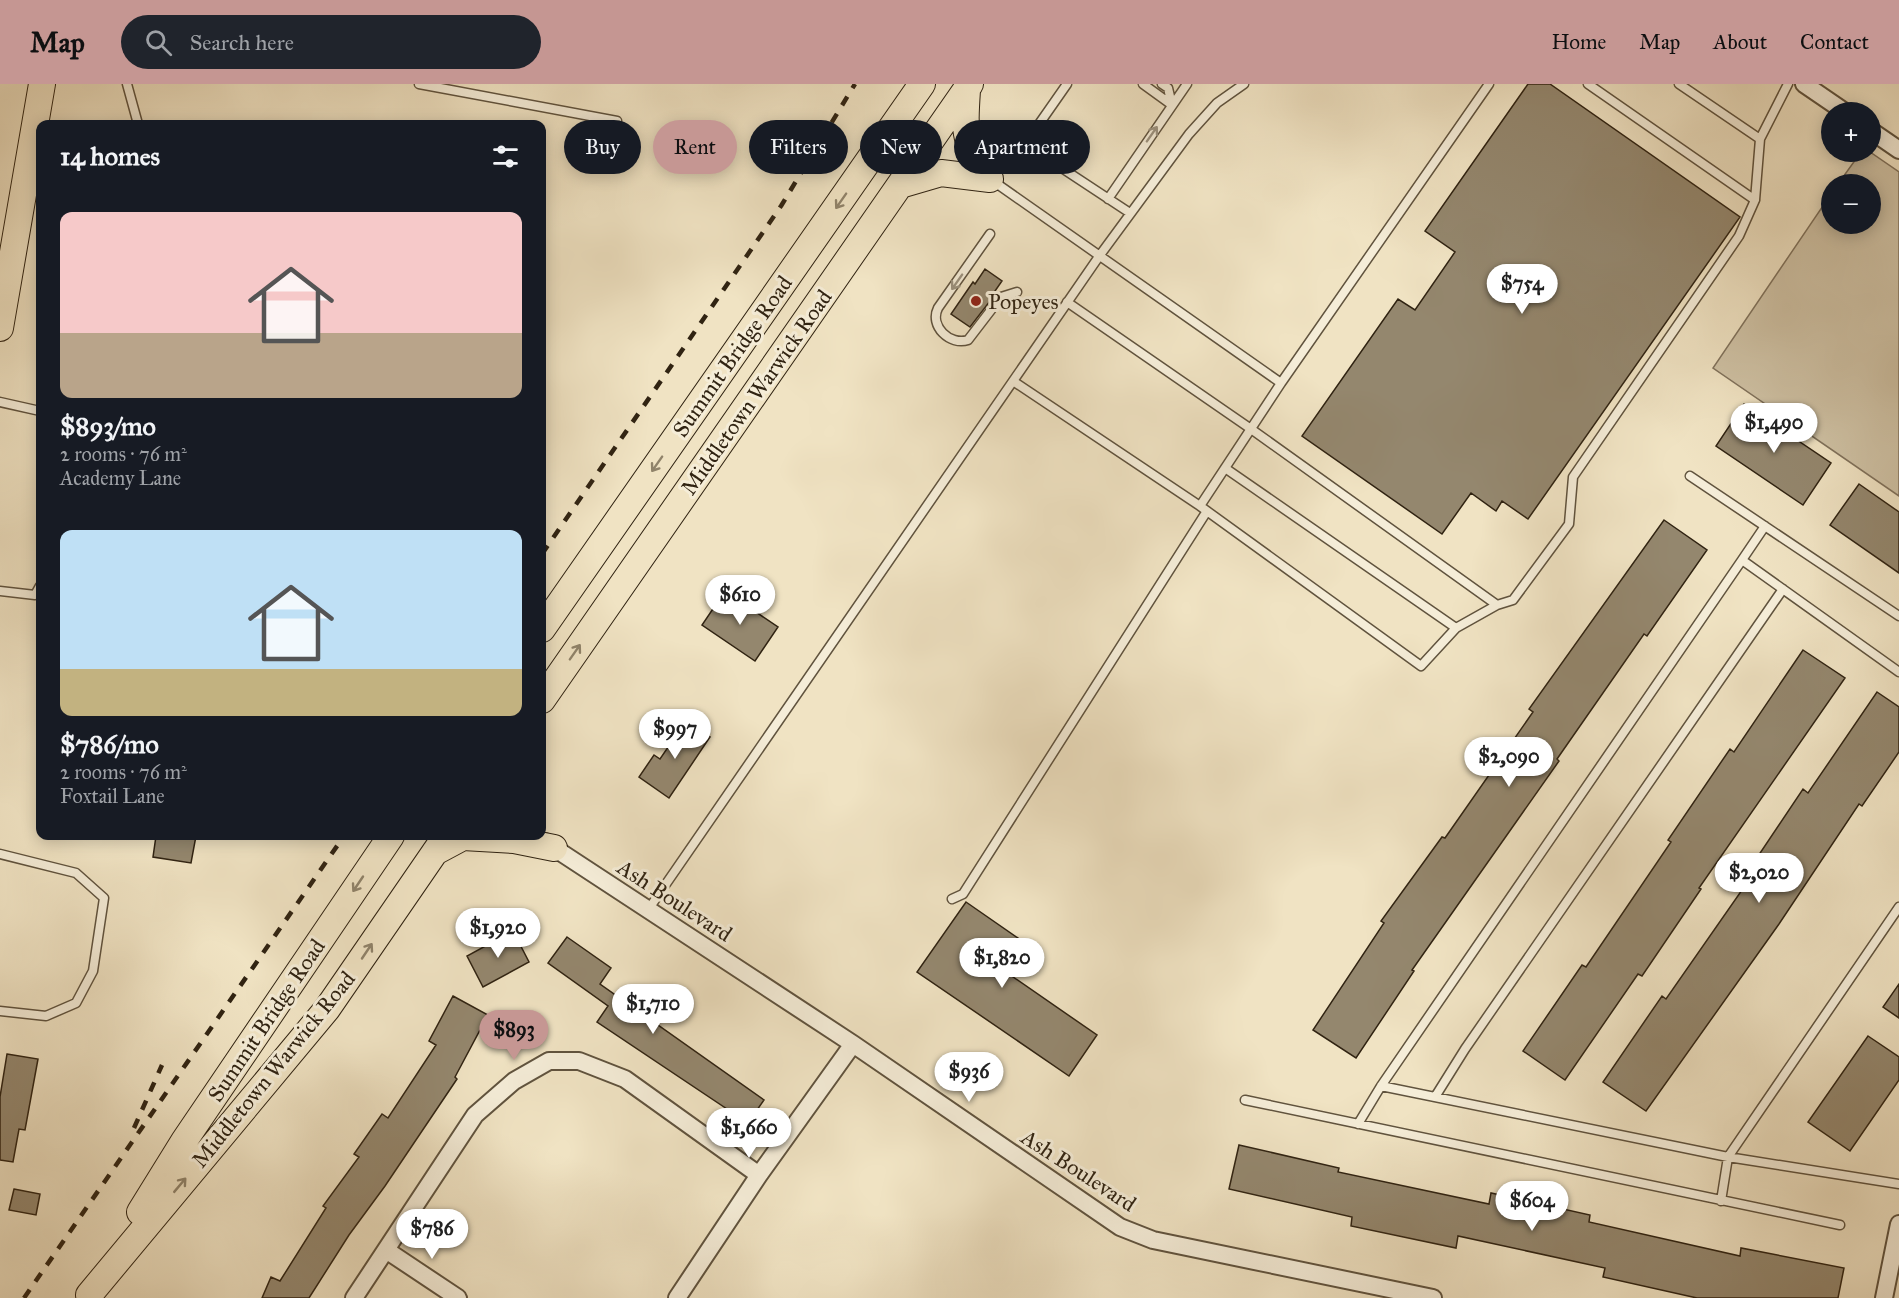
<!DOCTYPE html>
<meta charset="utf-8">
<style>
body{margin:0;font-family:"IM FELL Great Primer",serif;background:#20242c;color:#f1f3f6;height:100vh;display:flex;flex-direction:column;font-size:22px;white-space:nowrap}
*{box-sizing:border-box;margin:0}
p{font-size:20px;color:#9ea1a6}
.icon{flex:none;width:33px;height:33px;fill:none;stroke:currentColor;stroke-width:2;stroke-linecap:round;stroke-linejoin:round}
.map{position:relative;flex:1;overflow:hidden}
.side{position:absolute;left:36px;top:36px;width:510px;height:720px;display:flex;flex-direction:column;background:#171b24;border-radius:12px;box-shadow:0 3px 15px #0003}
.side>*{flex:none}
.top-card{position:absolute;left:564px;top:36px;width:570px;height:54px;display:flex;gap:12px}
.tools{position:absolute;left:1821px;top:18px;display:grid;gap:12px}
.tools a{display:grid;place-items:center;width:60px;height:60px;border-radius:50%;background:#171b24;box-shadow:0 3px 15px #0003;font-size:30px}
.price{position:absolute;translate:-50% -51px;padding:0 14px;border-radius:21px;background:#fff;color:#222;font-size:20px;line-height:39px;filter:drop-shadow(0 2px 3px #0008)}
.price::after{content:'';position:absolute;left:50%;top:36px;width:18px;height:14px;margin-left:-9px;background:inherit;clip-path:polygon(0 0,100% 0,50% 100%)}
.price.selected{background:#c59692;color:#111}
ul{padding:0;list-style:none}
li{display:grid;align-content:center;gap:12px;height:318px;padding:0 24px}
li span{display:grid;place-items:center;height:186px;border-radius:12px;color:#555}
li>.icon{margin-inline-start:auto}
span .icon{width:108px;height:108px;fill:#fffc;stroke-width:1}
li b{font-size:26px}
h2{display:flex;justify-content:space-between;align-items:center;height:72px;padding:0 24px;font-size:26px}
.chip{padding:0 21px;border-radius:27px;background:#171b24;box-shadow:0 3px 15px #0003;font-size:21px;line-height:54px}
.chip.selected{background:#c59692;color:#111}
header{display:flex;align-items:center;gap:36px;box-sizing:border-box;height:84px;padding:0 30px;background:#c59692;color:#111}
header strong{font-size:28px}
nav{display:flex;gap:33px;margin-inline-start:auto;font-size:21px}
.search{width:420px;height:54px;background:#20242c;display:flex;align-items:center;gap:15px;box-sizing:border-box;padding:0 21px;border-radius:33px;color:#9ea1a6;font-size:22px}
.map>svg:first-child{display:block}
.green{fill:#cfc2a5;stroke:#80725c;stroke-width:1.5}
.building{fill:#94876e;stroke:#302312;stroke-width:1.5}
.lines{fill:none;stroke-linecap:round;stroke-linejoin:round}
.service-casing{stroke:#60533e;stroke-width:11}
.minor-casing{stroke:#60533e;stroke-width:20}
.primary-casing{stroke:#302312;stroke-width:28}
.service{stroke:#f5edd8;stroke-width:8}
.minor{stroke:#f5edd8;stroke-width:16}
.primary{stroke:#f0e3c3;stroke-width:26}
.rail{stroke:#302312;stroke-width:4.5;stroke-dasharray:10 10;stroke-linecap:butt}
.oneway{stroke:#9c927f}
.oneway2{stroke:#90836a}
.poi-dot{fill:#8f2418;stroke:#f5edd8;stroke-width:2}
.labels{text-anchor:middle;stroke-width:6;stroke-linejoin:round;paint-order:stroke}
.poi-label{font-size:22px;fill:#302312;stroke:#f5edd8;text-anchor:start}
.street-label{font-size:22px;fill:#302312;stroke:#f5edd8}
</style>
<header>
<strong>Map</strong>
<div class="search"><svg class="icon" aria-label="search" viewBox="0 0 24 24"><circle cx="10" cy="10" r="6"/><path d="M15 15l6 6"/></svg>Search here</div>
<nav><a>Home</a><a>Map</a><a>About</a><a>Contact</a></nav>
</header>
<div class="map">
<svg width="1899" height="1214" viewBox="0 0 1899 1214">
<rect width="100%" height="100%" fill="#f0e3c3"/>
<filter id="stains"><feTurbulence type="fractalNoise" baseFrequency=".00333" numOctaves="4"/><feColorMatrix values="0 0 0 0 .2 0 0 0 0 .09 0 0 0 0 .02 0 0 0 .5 -.17"/></filter>
<radialGradient id="worn" r=".72"><stop offset=".6" stop-color="#630" stop-opacity="0"/><stop offset="1" stop-color="#630" stop-opacity=".3"/></radialGradient>
<path class="green" d="M1861 68H1870L1899 88V412L1713 284 1831 110 1832 140H1870V100H1838Z"/>
<path class="building" d="M1528 0H1550L1740 133 1528 435 1502 417 1496 427 1471 409 1442 450 1302 352 1398 215 1415 226 1455 168 1425 147Z
M985 185 1002 197 995 207 997 208 970 243 951 230 973 198 975 200Z
M1744 320 1831 379 1803 421 1716 362Z
M1859 400 1899 428V489L1830 441Z
M1664 436 1707 466 1647 552 1644 550 1557 675 1559 677 1412 886 1414 887 1356 974 1313 946 1384 839 1381 837 1442 753 1445 754 1533 628 1529 625Z
M725 507 778 543 755 577 702 541Z
M1803 566 1845 594 1699 804 1701 805 1642 892 1638 890 1565 996 1523 967 1582 881 1586 883 1671 758 1668 756 1730 665 1734 668Z
M1877 608 1899 623V668L1862 722 1859 720 1779 840 1646 1027 1603 998 1662 912 1666 915 1749 796 1744 793 1803 705 1808 709Z
M686 637 710 653 669 714 639 693 654 671 660 675Z
M156 752H196L191 779 153 773Z
M966 818 1025 859 1006 888 1097 951 1069 992 917 888Z
M513 847 529 878 483 903 467 872Z
M567 853 611 884 600 900 764 1016 748 1039 597 938 608 922 548 879Z
M1899 900V934L1883 923Z
M453 912 488 931 455 993 457 995 385 1102 349 1151 309 1214H262L271 1193 280 1197 326 1124 323 1122 359 1073 354 1070 382 1030 388 1034 436 961 429 957Z
M1868 952 1899 973V996L1850 1067 1808 1038Z
M7 970 38 975 25 1046 19 1045 13 1078 0 1076V1013Z
M1239 1061 1339 1084 1338 1088 1489 1120 1491 1109 1590 1131 1589 1138 1740 1172 1741 1164 1844 1184 1838 1214H1697L1603 1193 1605 1184 1458 1152 1456 1164 1351 1142 1352 1133 1229 1105Z
M14 1105 40 1110 36 1131 9 1126Z"/>
<g class="lines">
<defs>
<path id="service" d="M127 0 138 40
M419 0 617 37
M1067 0 1030 53V59L1036 67 1130 129
M1143 0 1172 21
M1162 0 1168 4 1172 21
M1679 0 1760 55
M993 97 1281 299 1489 0
M1108 115 1187 0
M1755 116 1760 55 1788 0
M990 150 938 224C929 242 950 262 968 256L1001 213 1017 208
M1067 218 1251 345 1497 521 1513 516 1569 440 1573 393 1739 152 1755 116 1588 0
M1013 297 1200 422 1281 299
M0 318 40 327
M1225 384 1456 544
M1690 392 1899 532
M1200 422 1421 582 1456 544 1497 521
M1765 442 1742 476 1899 588
M0 507 35 511 40 502
M0 770 76 789 104 814 93 887 76 919 46 932 0 927
M952 815 963 810 1207 427
M648 826 1100 171 1189 50 1217 19 1244 0
M1381 1002 1728 1073 1899 1100
M1435 1013 1465 965 1783 505
M1245 1016 1840 1141
M1358 1040 1381 1002 1742 476
M1721 1117 1728 1073 1899 823"/>
<path id="minor" d="M1804 0 1845 28
M1870 46 1899 66
M545 758 853 960 1120 1143 1153 1156 1433 1214
M386 1166 458 1214
M354 1214 475 1031 514 997 549 977H579L625 995 759 1091
M677 1214 759 1091 853 960
M1884 1214 1899 1140"/>
<path id="primary" d="M967 6C964 52 964 55 990 95
M900 101 941 89 990 95
M0 244 42 0
M542 545 922 0
M542 616 970 0
M435 768 463 753 514 756 554 764
M140 1128 184 1057 391 752
M89 1211 327 925 446 752"/>
</defs>
<use href="#service" class="service-casing"/>
<use href="#minor" class="minor-casing"/>
<use href="#primary" class="primary-casing"/>
<use href="#service" class="service"/>
<use href="#minor" class="minor"/>
<use href="#primary" class="primary"/>
<path class="rail" d="M542 470 781 122 855 0
M134 1044 162 981
M24 1214 344 752"/>
</g>
<defs><path id="oneway-shaft" d="M-6 0H5M1.5-3L5.5 0L1.5 3" fill="none" stroke-width="1.6" stroke-linecap="round" stroke-linejoin="round" transform="scale(1.5)"/></defs>
<g class="oneway">
<use href="#oneway-shaft" transform="translate(1152 50) rotate(-55)"/>
<use href="#oneway-shaft" transform="translate(957 198) rotate(125)"/>
</g>
<g class="oneway2">
<use href="#oneway-shaft" transform="translate(841 117) rotate(125)"/>
<use href="#oneway-shaft" transform="translate(657 380) rotate(125)"/>
<use href="#oneway-shaft" transform="translate(575 568) rotate(-55)"/>
<use href="#oneway-shaft" transform="translate(358 800) rotate(124)"/>
<use href="#oneway-shaft" transform="translate(367 867) rotate(-56)"/>
<use href="#oneway-shaft" transform="translate(180 1101) rotate(-50)"/>
</g>
<circle class="poi-dot" cx="976" cy="217" r="6"/>
<g class="labels">
<g class="poi-label">
<text x="988" y="225">Popeyes</text>
</g>
<g class="street-label">
<text transform="translate(732 272) rotate(-55)" y="8">Summit Bridge Road</text>
<text transform="translate(756 308) rotate(-55)" y="8">Middletown Warwick Road</text>
<text transform="translate(675 816) rotate(33)" y="8">Ash Boulevard</text>
<text transform="translate(266 936) rotate(-56)" y="8">Summit Bridge Road</text>
<text transform="translate(273 985) rotate(-51)" y="8">Middletown Warwick Road</text>
<text transform="translate(1079 1086) rotate(33)" y="8">Ash Boulevard</text>
</g>
</g>
<rect width="100%" height="100%" filter="url(#stains)"/>
<rect width="100%" height="100%" fill="url(#worn)"/>
</svg>
<div class="tools">
<a>+</a>
<a>−</a>
</div>
<b class="price" style="left:1522px;top:231px">$754</b>
<b class="price" style="left:1774px;top:370px">$1,490</b>
<b class="price" style="left:740px;top:542px">$610</b>
<b class="price" style="left:675px;top:676px">$997</b>
<b class="price" style="left:1509px;top:704px">$2,090</b>
<b class="price" style="left:1759px;top:820px">$2,020</b>
<b class="price" style="left:498px;top:875px">$1,920</b>
<b class="price" style="left:1002px;top:905px">$1,820</b>
<b class="price" style="left:653px;top:951px">$1,710</b>
<b class="price selected" style="left:514px;top:977px">$893</b>
<b class="price" style="left:969px;top:1019px">$936</b>
<b class="price" style="left:749px;top:1075px">$1,660</b>
<b class="price" style="left:1532px;top:1148px">$604</b>
<b class="price" style="left:432px;top:1176px">$786</b>
<div class="top-card">
<a class="chip">Buy</a>
<a class="chip selected">Rent</a>
<a class="chip">Filters</a>
<a class="chip">New</a>
<a class="chip">Apartment</a>
</div>
<section class="side">
<h2>14 homes<svg class="icon" aria-label="filters" viewBox="0 0 24 24"><path d="M4 7h16M4 17h16"/><circle cx="9" cy="7" r="2"/><circle cx="15" cy="17" r="2"/></svg></h2>
<ul>
<li><span style="background:linear-gradient(#f6c9c9 65%,#b9a48a 0)"><svg class="icon" aria-label="home" viewBox="0 0 24 24"><path d="M3 11l9-7 9 7M6 9v11h12V9"/></svg></span><div><b>$893/mo</b><p>2 rooms · 76 m²</p><p>Academy Lane</p></div></li>
<li><span style="background:linear-gradient(#bfe0f5 75%,#c2b280 0)"><svg class="icon" aria-label="home" viewBox="0 0 24 24"><path d="M3 11l9-7 9 7M6 9v11h12V9"/></svg></span><div><b>$786/mo</b><p>2 rooms · 76 m²</p><p>Foxtail Lane</p></div></li>
</ul>
</section>
</div>
